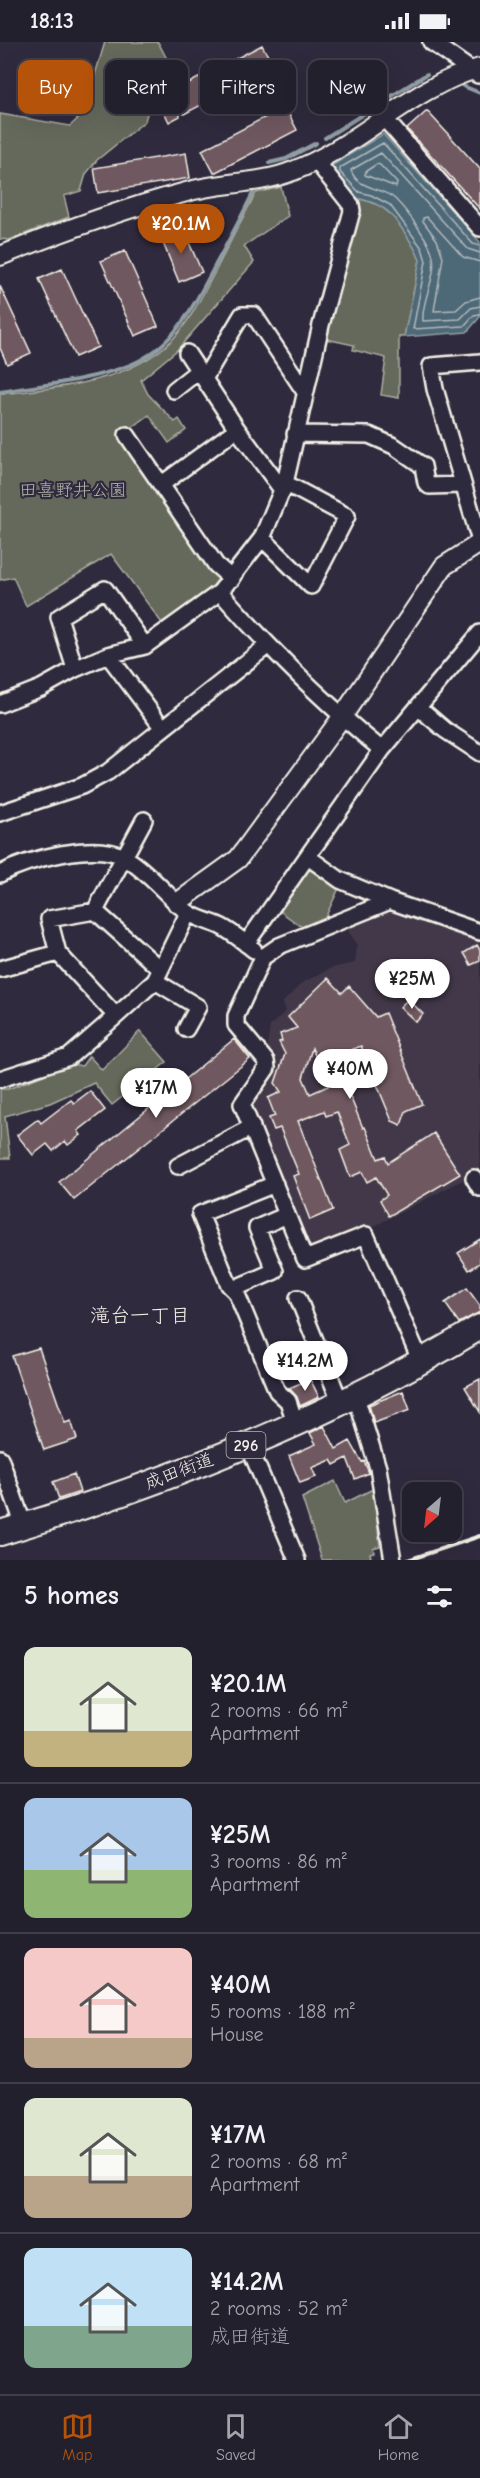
<!DOCTYPE html>
<meta charset="utf-8">
<style>
body{margin:0;font-family:"Comic Neue","Klee One",sans-serif;background:#2b2836;color:#f1f3f6;height:100vh;display:flex;flex-direction:column;font-size:22px;white-space:nowrap}
*{box-sizing:border-box;margin:0}
p{font-size:20px;color:#a3a3aa}
.icon{flex:none;width:33px;height:33px;fill:none;stroke:currentColor;stroke-width:2;stroke-linecap:round;stroke-linejoin:round}
.map{position:relative;height:1518px;overflow:hidden}
.details{display:flex;flex-direction:column;background:#23202e;flex:1}
.details>*{flex:none}
.banner{position:absolute;left:18px;top:18px;width:444px;height:54px;display:flex;gap:12px}
.needle{width:39px;rotate:208deg}
.fabs{position:absolute;left:402px;top:1440px;display:grid;gap:12px}
.fabs a{display:grid;place-items:center;width:60px;height:60px;border-radius:12px;background:#23202e;box-shadow:0 6px 24px #0002,0 0 0 2px #403e4a;font-size:30px}
.price{position:absolute;translate:-50% -51px;padding:0 14px;border-radius:21px;background:#fff;color:#222;font-size:20px;line-height:39px;filter:drop-shadow(0 2px 3px #0008)}
.price::after{content:'';position:absolute;left:50%;top:36px;width:18px;height:14px;margin-left:-9px;background:inherit;clip-path:polygon(0 0,100% 0,50% 100%)}
.price.selected{background:#b45309;color:#fff}
ul{padding:0;list-style:none}
li{display:flex;align-items:center;gap:18px;height:150px;padding:0 24px}
li+li{border-top:2px solid #403e4a}
li span{display:grid;place-items:center;flex:none;width:168px;height:120px;border-radius:12px;color:#555}
li>.icon{margin-inline-start:auto}
span .icon{width:72px;height:72px;fill:#fffc;stroke-width:1}
li b{font-size:26px}
h2{display:flex;justify-content:space-between;align-items:center;height:72px;padding:0 24px;font-size:26px}
.tag{padding:0 21px;border-radius:12px;background:#23202e;box-shadow:0 6px 24px #0002,0 0 0 2px #403e4a;font-size:21px;line-height:54px}
.tag.selected{background:#b45309;color:#fff}
.status{display:flex;justify-content:space-between;align-items:center;height:42px;padding:0 30px;background:#23202e;direction:ltr}
.status svg{height:16px;fill:currentColor}
.tabs{display:flex;justify-content:space-around;align-items:center;height:84px;border-top:2px solid #403e4a;background:#23202e;font-size:16px;color:#a3a3aa}
.tabs a{display:grid;justify-items:center;gap:3px}
.tabs .selected{color:#b45309}
.map>svg:first-child{display:block}
.built{fill:#423848}
.green{fill:#65695b;stroke:#acada2;stroke-width:1.5}
.water{fill:#4e6777;stroke:#909ea4;stroke-width:1.5}
.lines{fill:none;stroke-linecap:round;stroke-linejoin:round}
.shore{stroke:#b2babb;stroke-width:1.5}
.stream{stroke:#909ea4;stroke-width:4}
.building{fill:#705960;stroke:#f4f1e8;stroke-width:1.5;fill-rule:evenodd}
.minor-casing{stroke:#f4f1e8;stroke-width:20}
.tertiary-casing{stroke:#f4f1e8;stroke-width:22}
.trunk-casing{stroke:#f4f1e8;stroke-width:28}
.minor{stroke:#2f2a3d;stroke-width:15}
.tertiary{stroke:#2f2a3d;stroke-width:18}
.trunk{stroke:#2f2a3d;stroke-width:24}
.rail{stroke:#f4f1e8;stroke-width:4}
.labels{text-anchor:middle;stroke-width:4.5;stroke-linejoin:round;paint-order:stroke}
.shield{fill:#2f2a3d;stroke:#b9b5b5;stroke-width:1.5}
.shield-label{font-size:16px;font-weight:bold;fill:#f4f1e8}
.park-label{font-size:18px;fill:#b4b4a9;stroke:#2f2a3d}
.street-label{font-size:18px;fill:#f4f1e8;stroke:#2f2a3d}
.neighbourhood-label{font-size:20px;fill:#f4f1e8;stroke:#2f2a3d}
</style>
<div class="status"><b>18:13</b><svg viewBox="0 0 49 12"><path d="M0 12V9h3v3zM5 12V6h3v6zM10 12V3h3v9zM15 12V0h3v12zM26 1h20v11H26zM47 4h2v5h-2z"/></svg></div>
<div class="map">
<svg width="480" height="1518" viewBox="0 0 480 1518">
<rect width="100%" height="100%" fill="#2f2a3d"/>
<filter id="ink" filterUnits="userSpaceOnUse"><feTurbulence type="fractalNoise" baseFrequency=".0167" numOctaves="2"/><feDisplacementMap in="SourceGraphic" scale="12" xChannelSelector="R" yChannelSelector="G"/><feConvolveMatrix kernelMatrix="1 2 1 2 8 2 1 2 1" color-interpolation-filters="sRGB"/></filter>
<g filter="url(#ink)">
<path class="built" d="M393 866 433 885 480 899V1129L363 1190 309 1210 246 1061 272 1023 276 1013 267 1005 270 984 286 969 282 961 302 941 331 926 355 921 357 903 344 882Z"/>
<path class="green" d="M105 0H158L168 19 157 35 145 79 97 118 86 132 81 149 64 154 69 175 9 198 0 197V72L70 84 83 72Z
M281 145 288 174 244 204 254 220 177 308 141 338 148 352 175 380 179 377 186 388 169 401 149 373 124 392 228 542 167 588 111 512 26 564 13 535 0 538V352C57 346 129 341 172 298 191 278 203 252 216 228 229 202 242 177 256 151Z
M356 156C366 158 374 160 383 166 395 173 415 204 420 218L404 295H399V356L381 353 386 316 353 308 354 303 326 297 323 293 358 166Z
M311 824 340 844 325 876 302 885 277 867 306 825Z
M140 989 167 1020 112 1063 94 1041 50 1061 5 1074 10 1116H0V1047H8L71 1022 82 1024 89 1014 102 1028Z
M335 1439 345 1461 373 1447 380 1504 373 1506 374 1510 370 1511 371 1516 364 1518H322L302 1456Z"/>
<path class="water" d="M383 92 480 200V275L467 290 404 295 420 218C415 205 395 173 383 166 374 160 366 158 356 156L328 126Z"/>
<g class="lines">
<path class="shore" d="M377 122 380 123 397 141 396 145 365 133 366 129Z
M480 204 473 202 383 101 340 126V130L359 150 371 153 390 163 422 206 426 219 413 287 464 284 474 273 480 272
M480 211 468 207 381 111 351 128C356 147 382 145 395 157 406 168 431 200 433 215 437 236 421 258 423 279L460 277 471 266 480 264
M480 220 463 215 427 175 423 176V179L437 198 443 215 434 269 456 268 466 259 480 255"/>
<path class="stream" d="M463 44 480 51
M325 96 427 32
M269 121 286 117 316 101
M0 350C43 343 89 339 130 323 174 305 194 264 215 224 228 200 241 176 253 151"/>
</g>
<path class="building" d="M262 3 274 25 184 72 178 61 180 74 169 80 158 57Z
M285 65 297 88 214 131 202 108Z
M427 69 480 127V167L407 87Z
M186 111 190 136 98 151 94 126Z
M183 187 202 230 179 240 161 196Z
M125 209 158 284 135 294 101 219Z
M62 227 98 305 75 315 39 237Z
M0 244 31 311 7 322 0 306Z
M477 903 480 908V919L471 923 464 911Z
M328 936 342 951 349 944 376 975 385 971 422 1062 406 1069 401 1083 392 1079 361 1004 334 1015 363 1086 365 1085 378 1117 385 1114 388 1121 434 1091 460 1132 389 1174 380 1158 387 1153 376 1135 367 1140 362 1130 350 1135 340 1108 350 1103 337 1070 326 1074 324 1069 298 1079 333 1168 310 1178 293 1134 299 1132 280 1086 274 1088 269 1076 275 1074 268 1056 281 1050 275 1041 285 1012 279 1000 282 999 280 992 297 986 288 975ZM312 1006 328 1044 310 1052 303 1036Z
M408 957 423 972 416 980 400 965Z
M234 997 250 1017 74 1158 59 1140Z
M90 1049 105 1068 78 1089 81 1093 68 1103 65 1099 53 1109 47 1102 33 1113 17 1093 38 1077 41 1081 71 1058 74 1061Z
M480 1197V1221L469 1228 458 1211Z
M467 1246 480 1264V1270L459 1281 445 1261Z
M39 1306 65 1381 71 1379 77 1397 44 1408 12 1314Z
M310 1337 319 1355 300 1364 297 1355 289 1346Z
M480 1337V1370L465 1345Z
M403 1349 410 1368 374 1381 369 1363Z
M324 1384 336 1407 350 1399 362 1420 364 1419 369 1431 355 1437 347 1416 334 1423 331 1418 312 1426 316 1435 300 1441 289 1414 316 1402 310 1391Z
M74 1432 80 1450 59 1457 53 1440Z"/>
<g class="lines">
<defs>
<path id="minor" d="M431 0 478 33
M384 76 480 186
M187 311 237 387 283 449
M480 320 431 324 435 347 480 499
M204 337 242 273H254L305 350
M174 348 198 329
M295 392 369 393 394 404 423 424 426 441 429 444 462 443
M127 393 216 523 232 537
M162 442 237 387
M262 496 311 544 347 474 285 441
M220 550C270 607 323 660 382 708
M108 613 162 685
M75 627 59 575 105 547 145 604
M0 662 41 646 75 627 108 613 145 604 220 550 262 496 285 441 321 283 352 169 351 163 317 120
M418 665 445 688 480 711
M0 771 82 744 108 730 267 604
M308 815 340 838 390 859
M0 832C28 817 95 799 124 815 148 829 165 852 186 869 196 877 209 879 220 884 232 890 243 899 254 908
M95 869 144 778
M246 902 382 708 480 591
M0 927 58 911
M155 939 198 965 186 987
M116 974 58 911 49 877 95 869 160 927
M0 1037 69 1015 116 974 155 939 188 871
M178 1124 252 1085
M474 1136 480 1146
M275 1142 200 1172 229 1243 236 1250 277 1349 288 1359 296 1383
M233 1247 275 1229 257 1186 287 1173
M298 1256 341 1362
M421 1320 366 1193 305 1217 242 1062 267 1026 266 1019 236 983V974L263 915 279 904 390 859 480 890
M356 1355 378 1426 393 1518
M248 1402 297 1518
M0 1416 24 1484"/>
<path id="tertiary" d="M0 214C62 189 126 166 190 149 223 140 261 142 293 129 360 104 410 45 480 26
M177 861 238 817 342 675 444 524 480 501"/>
<path id="trunk" d="M0 1491C167 1441 331 1376 480 1285"/>
</defs>
<use href="#minor" class="minor-casing"/>
<use href="#tertiary" class="tertiary-casing"/>
<use href="#trunk" class="trunk-casing"/>
<use href="#minor" class="minor"/>
<use href="#tertiary" class="tertiary"/>
<use href="#trunk" class="trunk"/>
<path class="rail" d="M408 1518 480 1494"/>
</g>
</g>
<g class="labels">
<rect class="shield" x="226.5" y="1390" width="39" height="26" rx="4.5"/>
<g class="shield-label">
<text x="246" y="1409">296</text>
</g>
<g class="park-label">
<text x="73" y="454">田喜野井公園</text>
</g>
<g class="street-label">
<text transform="translate(179 1429) rotate(-21)" y="6">成田街道</text>
</g>
<g class="neighbourhood-label">
<text x="140" y="1280">滝台一丁目</text>
</g>
</g>
</svg>
<div class="fabs">
<a><svg class="needle" viewBox="-14 -14 28 28"><path d="M0-13l5 13h-10z" fill="#e53935"/><path d="M0 13l5-13h-10z" fill="#a3a3aa"/></svg></a>
</div>
<b class="price selected" style="left:181px;top:213px">¥20.1M</b>
<b class="price" style="left:412px;top:968px">¥25M</b>
<b class="price" style="left:350px;top:1058px">¥40M</b>
<b class="price" style="left:156px;top:1077px">¥17M</b>
<b class="price" style="left:305px;top:1350px">¥14.2M</b>
<div class="banner">
<a class="tag selected">Buy</a>
<a class="tag">Rent</a>
<a class="tag">Filters</a>
<a class="tag">New</a>
</div>
</div>
<section class="details">
<h2>5 homes<svg class="icon" aria-label="filters" viewBox="0 0 24 24"><path d="M4 7h16M4 17h16"/><circle cx="9" cy="7" r="2"/><circle cx="15" cy="17" r="2"/></svg></h2>
<ul>
<li><span style="background:linear-gradient(#dfe7d0 70%,#c2b280 0)"><svg class="icon" aria-label="home" viewBox="0 0 24 24"><path d="M3 11l9-7 9 7M6 9v11h12V9"/></svg></span><div><b>¥20.1M</b><p>2 rooms · 66 m²</p><p>Apartment</p></div></li>
<li><span style="background:linear-gradient(#a9c7e8 60%,#8fb573 0)"><svg class="icon" aria-label="home" viewBox="0 0 24 24"><path d="M3 11l9-7 9 7M6 9v11h12V9"/></svg></span><div><b>¥25M</b><p>3 rooms · 86 m²</p><p>Apartment</p></div></li>
<li><span style="background:linear-gradient(#f6c9c9 75%,#b9a48a 0)"><svg class="icon" aria-label="home" viewBox="0 0 24 24"><path d="M3 11l9-7 9 7M6 9v11h12V9"/></svg></span><div><b>¥40M</b><p>5 rooms · 188 m²</p><p>House</p></div></li>
<li><span style="background:linear-gradient(#dfe7d0 65%,#b9a48a 0)"><svg class="icon" aria-label="home" viewBox="0 0 24 24"><path d="M3 11l9-7 9 7M6 9v11h12V9"/></svg></span><div><b>¥17M</b><p>2 rooms · 68 m²</p><p>Apartment</p></div></li>
<li><span style="background:linear-gradient(#bfe0f5 65%,#7fa58c 0)"><svg class="icon" aria-label="home" viewBox="0 0 24 24"><path d="M3 11l9-7 9 7M6 9v11h12V9"/></svg></span><div><b>¥14.2M</b><p>2 rooms · 52 m²</p><p>成田街道</p></div></li>
</ul>
</section>
<nav class="tabs">
<a class="selected"><svg class="icon" aria-label="map" viewBox="0 0 24 24"><path d="M3 6l6-2 6 2 6-2v14l-6 2-6-2-6 2zM9 4v14M15 6v14"/></svg>Map</a>
<a><svg class="icon" aria-label="saved" viewBox="0 0 24 24"><path d="M7 4h10v16l-5-4-5 4z"/></svg>Saved</a>
<a><svg class="icon" aria-label="home" viewBox="0 0 24 24"><path d="M3 11l9-7 9 7M6 9v11h12V9"/></svg>Home</a>
</nav>
